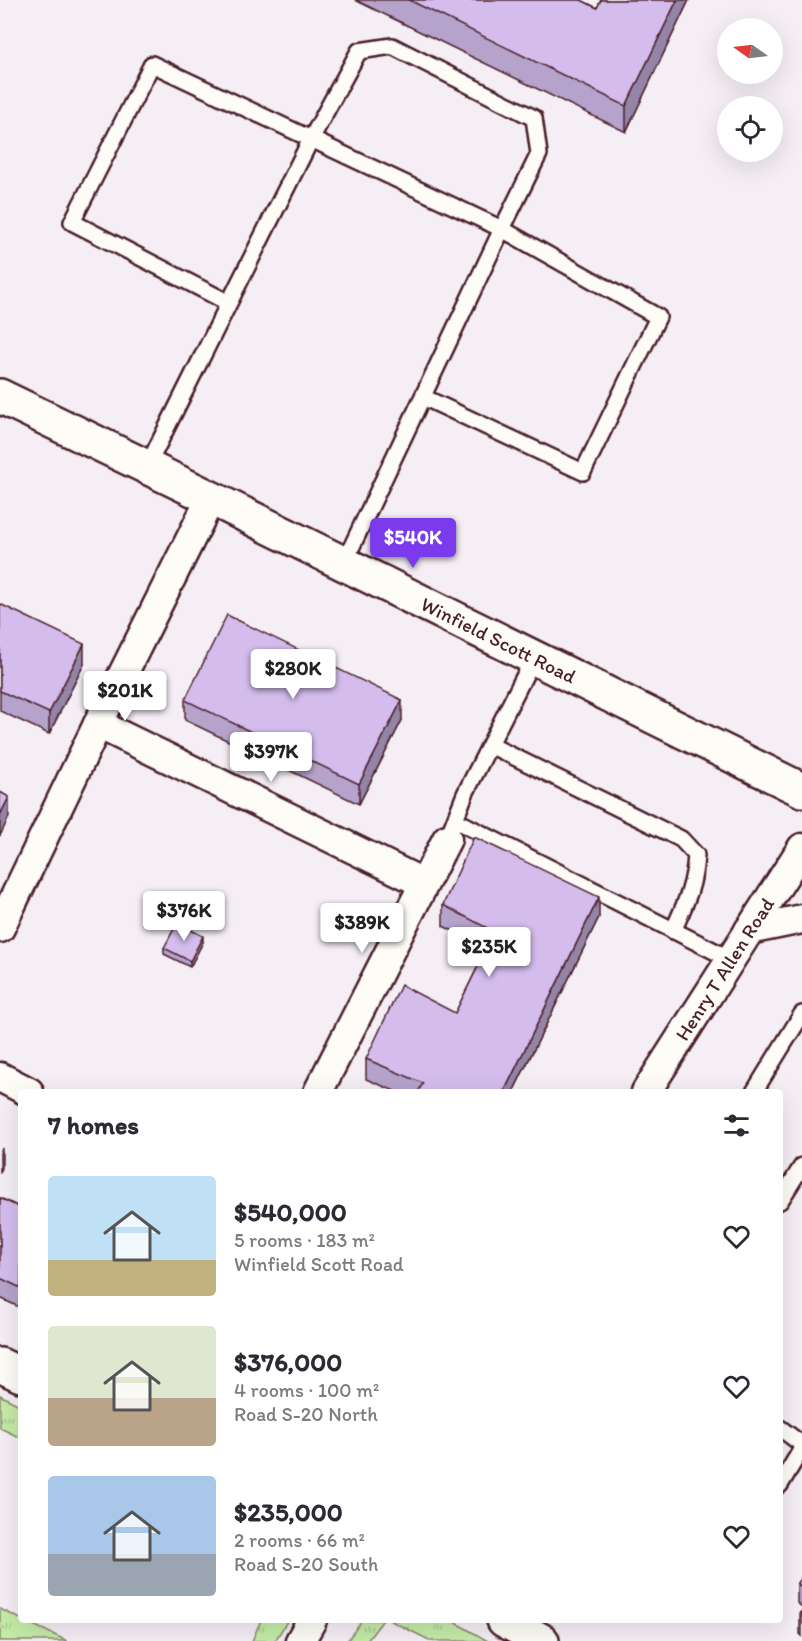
<!DOCTYPE html>
<meta charset="utf-8">
<style>
body{margin:0;font-family:Itim,sans-serif;background:#f7f7f7;color:#2b2b33;height:100vh;display:flex;flex-direction:column;font-size:22px;white-space:nowrap}
*{box-sizing:border-box;margin:0}
p{font-size:20px;color:#7c7c81}
.icon{flex:none;width:33px;height:33px;fill:none;stroke:currentColor;stroke-width:2;stroke-linecap:round;stroke-linejoin:round}
.map{position:relative;flex:1;overflow:hidden}
.details{position:absolute;left:18px;top:1089px;width:765px;height:534px;display:flex;flex-direction:column;background:#fff;border-radius:6px;box-shadow:0 6px 24px #0002}
.details>*{flex:none}
.needle{width:39px;rotate:284deg}
.fabs{position:absolute;left:717px;top:18px;display:grid;gap:12px}
.fabs a{display:grid;place-items:center;width:66px;height:66px;border-radius:50%;background:#fff;box-shadow:0 6px 24px #0002;font-size:30px}
.price{position:absolute;translate:-50% -51px;padding:0 14px;border-radius:6px;background:#fff;color:#222;font-size:20px;line-height:39px;filter:drop-shadow(0 2px 3px #0008)}
.price::after{content:'';position:absolute;left:50%;top:36px;width:18px;height:14px;margin-left:-9px;background:inherit;clip-path:polygon(0 0,100% 0,50% 100%)}
.price.current{background:#7c3aed;color:#fff}
ul{padding:0;list-style:none}
li{display:flex;align-items:center;gap:18px;height:150px;padding:0 30px}
li span{display:grid;place-items:center;flex:none;width:168px;height:120px;border-radius:6px;color:#555}
li>.icon{margin-inline-start:auto}
span .icon{width:72px;height:72px;fill:#fffc;stroke-width:1}
li b{font-size:26px}
h2{display:flex;justify-content:space-between;align-items:center;height:72px;padding:0 30px;font-size:26px}
.map>svg:first-child{display:block}
.grass{fill:url(#grass-tufts);stroke:#878569;stroke-width:1.5}
.lines{fill:none;stroke-linecap:round;stroke-linejoin:round}
.service-casing{stroke:#4a1f2b;stroke-width:20}
.minor-casing{stroke:#4a1f2b;stroke-width:33}
.tertiary-casing{stroke:#4a1f2b;stroke-width:38}
.service{stroke:#fdfcf7;stroke-width:15}
.minor{stroke:#fdfcf7;stroke-width:28}
.tertiary{stroke:#fdfcf7;stroke-width:33}
.wall{fill:#b6a3cc;stroke:#4a1f2b;stroke-width:1.5}
.shaded-wall{fill:#9484a6;stroke:#4a1f2b;stroke-width:1.5}
.building{fill:#d4bded;stroke:#4a1f2b;stroke-width:1.5}
.labels{text-anchor:middle;stroke-width:6;stroke-linejoin:round;paint-order:stroke}
.street-label{font-size:20px;fill:#4a1f2b;stroke:#fdfcf7}
</style>
<div class="map">
<svg width="802" height="1641" viewBox="0 0 802 1641">
<defs>
<pattern id="grass-tufts" width="24" height="20" patternUnits="userSpaceOnUse" patternTransform="scale(1.5)"><rect width="24" height="20" fill="#c4eba7"/><path d="M3 7l-1-3M5 7V3M7 7l1-3M15 17l-1-3M17 17v-4M19 17l1-3" fill="none" stroke="#aac990"/></pattern>
</defs>
<rect width="100%" height="100%" fill="#f5eff5"/>
<filter id="ink" filterUnits="userSpaceOnUse"><feTurbulence type="fractalNoise" baseFrequency=".0167" numOctaves="2"/><feDisplacementMap in="SourceGraphic" scale="12" xChannelSelector="R" yChannelSelector="G"/><feConvolveMatrix kernelMatrix="1 2 1 2 8 2 1 2 1" color-interpolation-filters="sRGB"/></filter>
<g filter="url(#ink)">
<path class="grass" d="M0 1395 21 1406V1438L0 1428Z
M0 1609 67 1641H0Z
M261 1620H288L275 1641H252Z
M362 1620H383L367 1641H347Z
M389 1620H451L488 1641H431Z"/>
<g class="lines">
<defs>
<path id="service" d="M229 303 72 222 152 64 311 139 359 51 392 46 534 118 539 154 502 229 658 317 583 472 423 397
M147 467 311 139 502 229 344 563
M490 745 681 839 696 855C694 887 686 902 673 931
M455 820 730 959
M452 827 465 794 534 657
M754 1092 802 1014
M780 1201 802 1166
M780 1428 800 1443 801 1450 780 1485"/>
<g id="minor">
<path d="M98 724 423 883"/>
<path d="M0 928 98 724 211 498"/>
<path d="M749 930 802 919"/>
<path d="M0 1077 29 1092"/>
<path d="M318 1092 447 839"/>
<path id="s1" d="M646 1092 802 848"/>
<path d="M300 1641 312 1620"/>
</g>
<g id="tertiary">
<path id="s2" d="M0 396 211 498 802 790"/>
<path d="M0 1365 21 1375"/>
<path d="M504 1620 542 1641"/>
</g>
</defs>
<use href="#service" class="service-casing"/>
<use href="#minor" class="minor-casing"/>
<use href="#tertiary" class="tertiary-casing"/>
<use href="#service" class="service"/>
<use href="#minor" class="minor"/>
<use href="#tertiary" class="tertiary"/>
</g>
<path class="wall" d="M355 0H581L597 8 601 0H689L626 132Z
M0 604 84 664 49 734 0 711Z
M185 700 402 720 359 804 185 720Z
M443 905 599 917 513 1092H397L366 1079V1059L455 1013 487 948 443 926Z
M203 942 190 967 164 954V948Z
M0 1198 21 1208V1308L0 1298Z
M802 1576V1607L797 1603V1583Z
M802 1611V1636L800 1634V1614Z"/>
<path class="shaded-wall" d="M677 0H689L626 132V106Z
M84 644V664L49 734V713Z
M402 700V720L359 804V784Z
M9 797V817L0 836V815Z
M599 897V917L513 1092H504Z
M203 936V942L190 967V961Z
M2 1148V1168L0 1173V1153Z"/>
<path class="building" d="M409 0H581L597 8 601 0H677L626 106Z
M0 604 84 644 49 713 0 691Z
M227 615 402 700 359 784 185 700Z
M0 792 9 797 0 815Z
M474 837 599 897 504 1092H418L423 1083 366 1059 401 985 455 1013 495 932 443 905Z
M177 923 203 936 190 961 164 948Z
M0 1198 21 1208V1288L0 1278Z
M802 1576V1587L797 1583Z"/>
</g>
<g class="labels">
<g class="street-label">
<text dy="7" stroke="none"><textPath href="#s2" startOffset="555">Winfield Scott Road</textPath></text>
<text dy="7" stroke="none"><textPath href="#s1" startOffset="146">Henry T Allen Road</textPath></text>
</g>
</g>
</svg>
<div class="fabs">
<a><svg class="needle" viewBox="-14 -14 28 28"><path d="M0-13l5 13h-10z" fill="#e53935"/><path d="M0 13l5-13h-10z" fill="#7c7c81"/></svg></a>
<a><svg class="icon" aria-label="locate" viewBox="0 0 24 24"><circle cx="12" cy="12" r="6"/><path d="M12 2v4M12 18v4M2 12h4M18 12h4"/></svg></a>
</div>
<b class="price current" style="left:413px;top:569px">$540K</b>
<b class="price" style="left:293px;top:700px">$280K</b>
<b class="price" style="left:125px;top:722px">$201K</b>
<b class="price" style="left:271px;top:783px">$397K</b>
<b class="price" style="left:184px;top:942px">$376K</b>
<b class="price" style="left:362px;top:954px">$389K</b>
<b class="price" style="left:489px;top:978px">$235K</b>
<section class="details">
<h2>7 homes<svg class="icon" aria-label="filters" viewBox="0 0 24 24"><path d="M4 7h16M4 17h16"/><circle cx="9" cy="7" r="2"/><circle cx="15" cy="17" r="2"/></svg></h2>
<ul>
<li><span style="background:linear-gradient(#bfe0f5 70%,#c2b280 0)"><svg class="icon" aria-label="home" viewBox="0 0 24 24"><path d="M3 11l9-7 9 7M6 9v11h12V9"/></svg></span><div><b>$540,000</b><p>5 rooms · 183 m²</p><p>Winfield Scott Road</p></div><svg class="icon" aria-label="heart" viewBox="0 0 24 24"><path d="M12 20l-8-8c-3-5 5-10 8-4 3-6 11-1 8 4z"/></svg></li>
<li><span style="background:linear-gradient(#dfe7d0 60%,#b9a48a 0)"><svg class="icon" aria-label="home" viewBox="0 0 24 24"><path d="M3 11l9-7 9 7M6 9v11h12V9"/></svg></span><div><b>$376,000</b><p>4 rooms · 100 m²</p><p>Road S-20 North</p></div><svg class="icon" aria-label="heart" viewBox="0 0 24 24"><path d="M12 20l-8-8c-3-5 5-10 8-4 3-6 11-1 8 4z"/></svg></li>
<li><span style="background:linear-gradient(#a9c7e8 65%,#9aa5b1 0)"><svg class="icon" aria-label="home" viewBox="0 0 24 24"><path d="M3 11l9-7 9 7M6 9v11h12V9"/></svg></span><div><b>$235,000</b><p>2 rooms · 66 m²</p><p>Road S-20 South</p></div><svg class="icon" aria-label="heart" viewBox="0 0 24 24"><path d="M12 20l-8-8c-3-5 5-10 8-4 3-6 11-1 8 4z"/></svg></li>
</ul>
</section>
</div>
